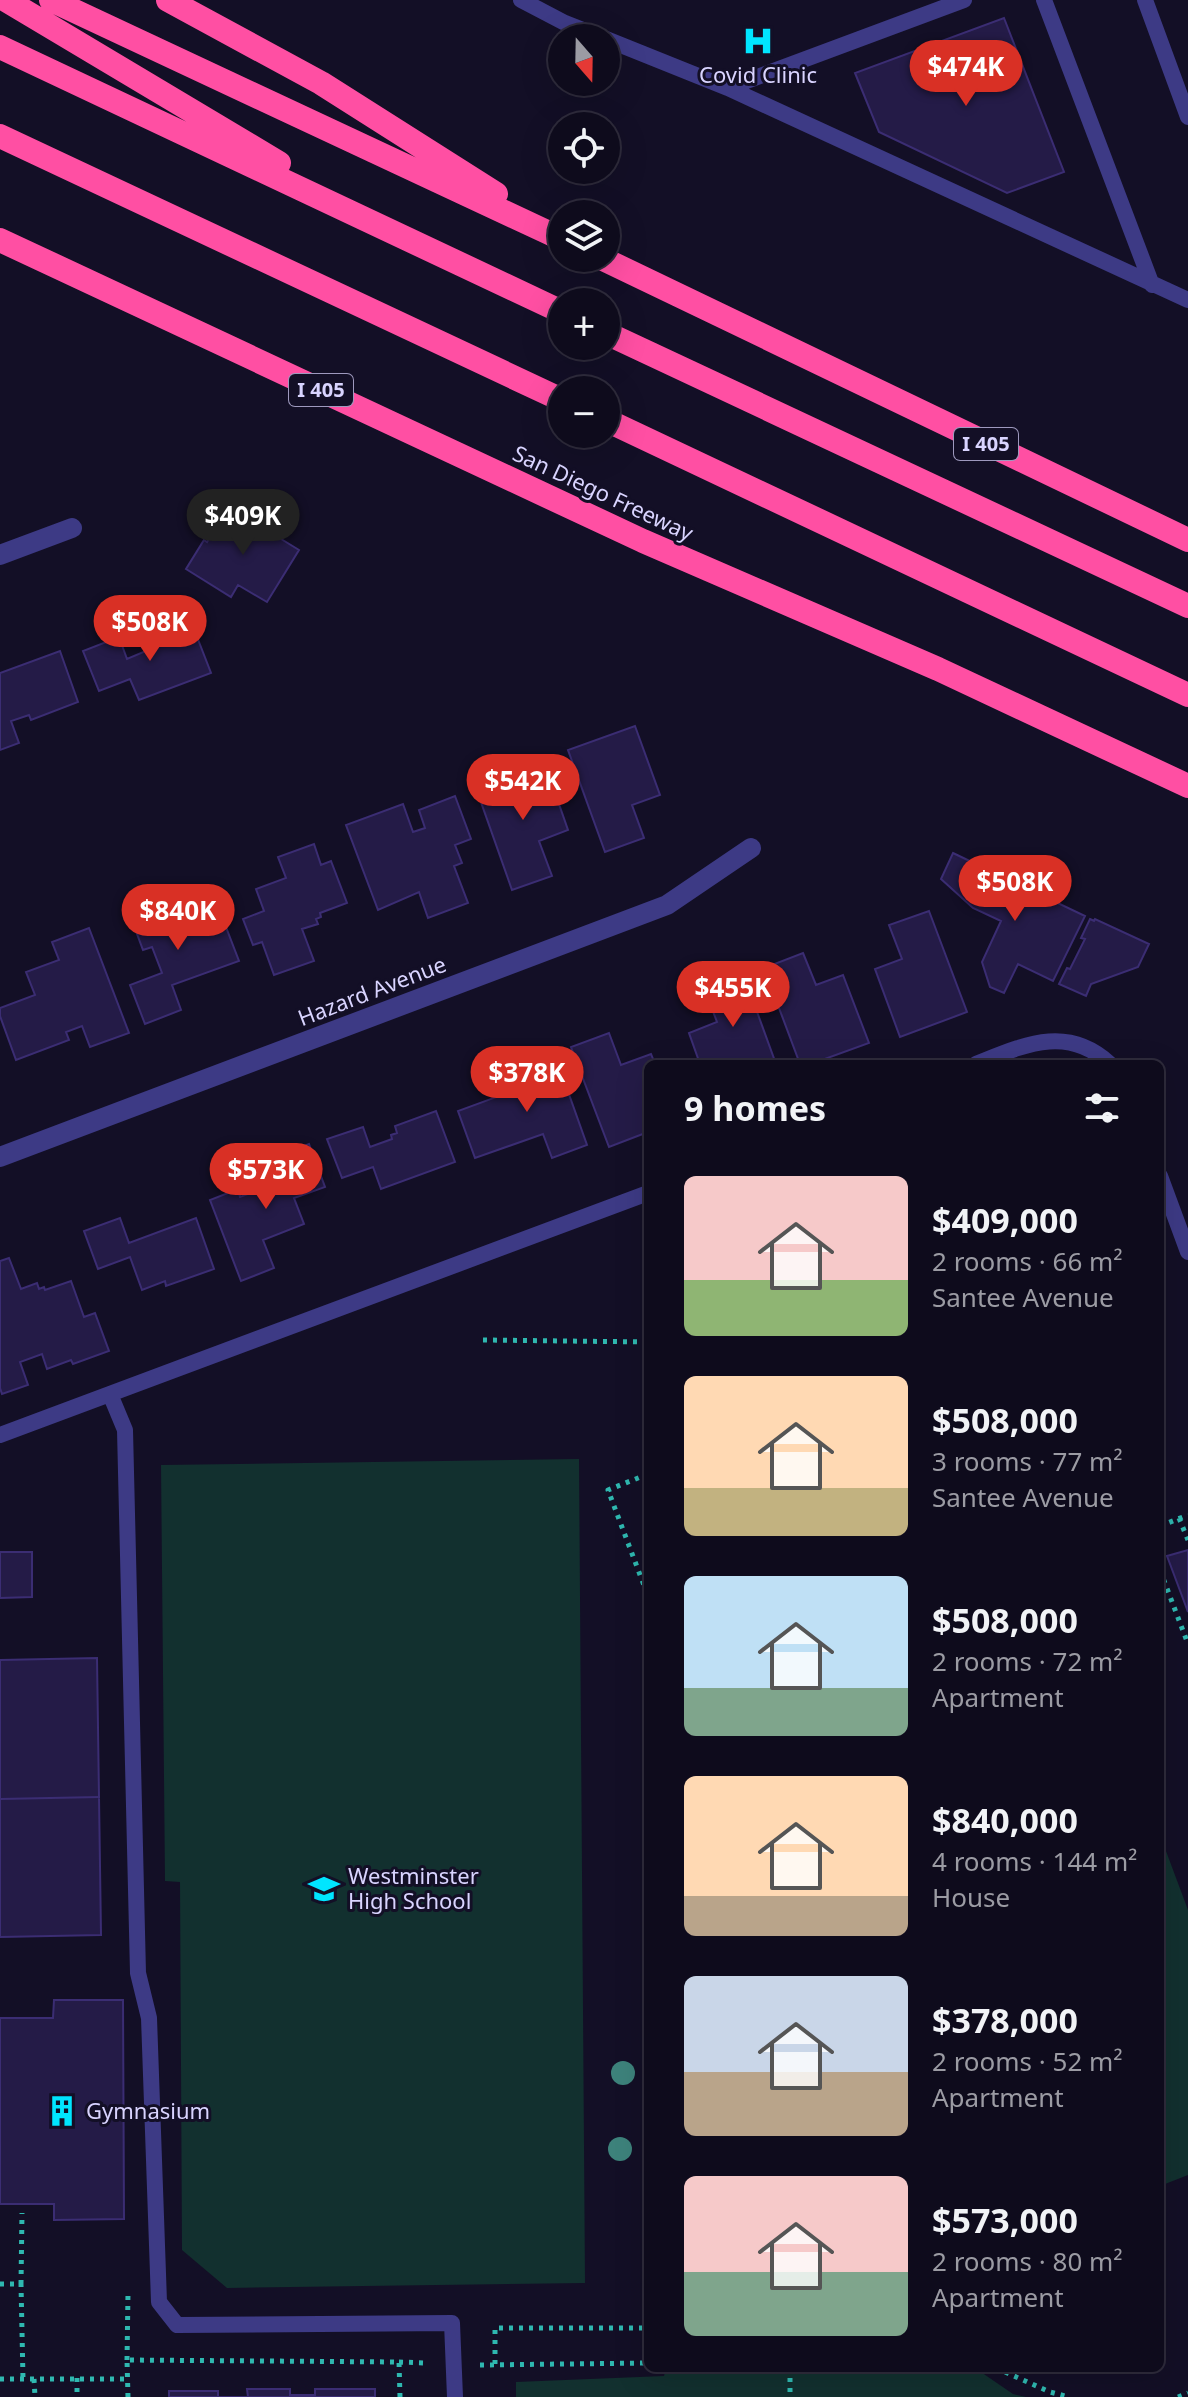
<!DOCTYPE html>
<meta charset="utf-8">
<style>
body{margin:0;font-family:"Noto Sans",sans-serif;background:#171425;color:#f1f3f6;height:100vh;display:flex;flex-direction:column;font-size:30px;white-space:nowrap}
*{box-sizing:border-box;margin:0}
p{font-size:26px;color:#9b9ba3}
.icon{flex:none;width:44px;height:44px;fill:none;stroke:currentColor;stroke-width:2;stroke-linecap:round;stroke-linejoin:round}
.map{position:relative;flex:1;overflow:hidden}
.details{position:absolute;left:644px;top:1060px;width:520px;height:1312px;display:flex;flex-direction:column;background:#0e0b1c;border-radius:12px;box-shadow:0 8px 32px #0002,0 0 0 2px #2e2b3b}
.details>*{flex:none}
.needle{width:52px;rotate:160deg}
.buttons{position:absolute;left:548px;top:24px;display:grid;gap:16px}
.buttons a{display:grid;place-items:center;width:72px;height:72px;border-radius:50%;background:#0e0b1c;box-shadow:0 8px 32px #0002,0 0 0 2px #2e2b3b;font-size:40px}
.price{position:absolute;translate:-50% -68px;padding:0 18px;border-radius:28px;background:#d93025;color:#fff;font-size:26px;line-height:52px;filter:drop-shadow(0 2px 4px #0008)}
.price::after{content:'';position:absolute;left:50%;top:48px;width:24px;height:18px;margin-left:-12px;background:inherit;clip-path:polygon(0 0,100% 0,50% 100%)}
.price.active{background:#222;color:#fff}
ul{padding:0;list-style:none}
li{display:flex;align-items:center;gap:24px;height:200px;padding:0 40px}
li span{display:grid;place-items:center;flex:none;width:224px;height:160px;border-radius:12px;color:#555}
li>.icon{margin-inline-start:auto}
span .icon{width:96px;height:96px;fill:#fffc;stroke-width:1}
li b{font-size:34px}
h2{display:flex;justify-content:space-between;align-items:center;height:96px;padding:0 40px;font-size:34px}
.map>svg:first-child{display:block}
.green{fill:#12302f}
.building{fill:#241b47;stroke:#3b2d73;stroke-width:2}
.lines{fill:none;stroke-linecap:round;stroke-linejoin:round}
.path{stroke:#2fb8b0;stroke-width:5;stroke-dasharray:4 6;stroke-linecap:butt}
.lane{stroke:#3d3a85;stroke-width:16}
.street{stroke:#3d3a85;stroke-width:20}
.highway{stroke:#ff4fa3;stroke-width:24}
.tree{fill:#3d827b}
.labels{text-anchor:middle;stroke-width:6;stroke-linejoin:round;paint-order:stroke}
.shield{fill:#130f26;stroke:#9e99be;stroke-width:2}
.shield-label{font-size:20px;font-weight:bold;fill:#d9d4ff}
.poi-label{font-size:22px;fill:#d9d4ff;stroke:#130f26;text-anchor:start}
.street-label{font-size:22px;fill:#d9d4ff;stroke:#130f26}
</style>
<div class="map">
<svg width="1188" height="2397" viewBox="0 0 1188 2397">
<rect width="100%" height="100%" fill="#130f26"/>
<path class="green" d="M579 1459 585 2283 227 2288 182 2250 180 1882 165 1881 161 1465Z
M1160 1835 1188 1910V2175L1160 2186Z
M666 2368H975L1013 2394 1026 2397H516V2382L664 2376Z"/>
<path class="building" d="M1004 18 1064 172 1007 193 879 132 855 73Z
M229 507 299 550 267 602 238 585 231 597 186 569 204 540 207 542Z
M192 624 211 673 139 700 130 679 99 691 83 651 119 637 127 659 146 651 144 646 154 642 153 639Z
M60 651 78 702 31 720 29 715 11 721 19 743 0 750V673Z
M635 726 660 795 632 805 644 838 605 852 568 750Z
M545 764 568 830 539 841 552 876 512 890 476 788Z
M455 796 471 839 455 845 462 863 454 866 468 903 428 918 419 892 378 910 346 825 403 804 413 832 425 828 419 810Z
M314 844 321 865 331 861 347 903 320 913 321 917 316 919 318 924 302 929 314 961 274 975 262 942 253 945 243 919 264 911 256 889 286 878 278 857Z
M953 853 1085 916 1053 981 1018 964 1004 993 990 987 982 962 1001 921 973 908 941 879Z
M184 894 193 919 219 909 239 961 172 985 181 1010 145 1024 130 985 162 973 152 947 143 950 130 915Z
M929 911 967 1012 900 1037 875 969 902 959 889 925Z
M1090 919 1094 921 1095 919 1149 944 1138 967 1091 984 1086 996 1059 984 1067 968 1070 969 1085 939 1081 938Z
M89 928 129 1033 90 1047 82 1026 66 1032 69 1040 16 1060 0 1016V1008L35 995 26 972 59 960 52 942Z
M803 953 816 985 843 975 869 1043 811 1064H800L764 968Z
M744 976 776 1064H700L689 1033 717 1022 705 990Z
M609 1033 621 1065 651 1054 655 1064H648V1132L609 1147 571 1047Z
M555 1055 587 1145 552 1158 543 1134 475 1158 458 1111 521 1088 515 1070Z
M436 1111 455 1162 381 1189 373 1167 342 1178 327 1139 363 1127 370 1147 392 1139 391 1135 397 1133 395 1126Z
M309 1144 325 1187 294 1198 304 1224 263 1240 274 1268 241 1281 210 1200 238 1189 240 1197 277 1183 268 1159Z
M120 1218 129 1243 196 1218 214 1269 166 1286 165 1281 142 1290 130 1257 98 1269 84 1231Z
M9 1258 21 1289 37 1283 39 1289 44 1287 45 1290 71 1281 84 1317 95 1313 109 1351 73 1364 71 1360 47 1369 42 1354 20 1362 28 1385 2 1394 0 1388V1261Z
M1188 1550V1612L1167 1556Z
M0 1552H32V1597L0 1598Z
M97 1658 99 1797 0 1799V1660Z
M99 1797 101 1935 0 1937V1799Z
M54 2000H123L124 2219 54 2220V2204H0V2018H53Z
M247 2389H290V2395H315V2389H375V2397H169V2391H218V2397H248Z"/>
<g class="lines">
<path class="path" d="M483 1340 648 1342
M648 1474 608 1490 648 1596
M1179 1518 1188 1540
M1160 1526 1188 1515
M1160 1570 1188 1644
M0 2284H21L23 2379
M21 2284 22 2213
M127 2360 128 2293
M399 2362 426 2363
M495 2364V2328H648
M480 2365 648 2363
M790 2368V2397
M996 2368 1050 2392 1069 2397
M77 2378V2397
M0 2379H128
M34 2379 35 2397
M128 2397 127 2360 399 2362 400 2397
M1178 2397 1188 2393"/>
<path class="lane" d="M521 0 565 23 603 38
M1044 0 1152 285
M1145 0 1188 117
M606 39 728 88 1188 300
M728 88 964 0
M976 1064C1024 1045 1067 1024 1110 1064
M1160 1176 1188 1252
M110 1394 125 1430 138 1973 149 2018 159 2302 177 2325 452 2323 455 2397
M0 1435 648 1193"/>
<path class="street" d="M0 555 72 528
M0 1157 667 905 751 848"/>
<path class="highway" d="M6 0 279 163
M51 0 562 239
M168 0 321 83 496 194
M0 47 562 312
M0 136 562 400
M0 240 643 541 938 669 1188 786
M601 258 1188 540
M606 333 1188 606
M606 420 1188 695"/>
</g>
<g class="tree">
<circle cx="623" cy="2073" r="12"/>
<circle cx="620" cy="2149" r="12"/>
</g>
<defs>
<symbol id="hospital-bare" viewBox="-9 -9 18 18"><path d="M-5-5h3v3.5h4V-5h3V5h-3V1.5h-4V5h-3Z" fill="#00e5ff" stroke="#130f26" stroke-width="2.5" paint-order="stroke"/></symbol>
<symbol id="school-bare" viewBox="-9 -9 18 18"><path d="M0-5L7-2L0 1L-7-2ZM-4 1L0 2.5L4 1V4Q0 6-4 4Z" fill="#00e5ff" stroke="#130f26" stroke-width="2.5" paint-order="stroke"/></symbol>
<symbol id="building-bare" viewBox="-9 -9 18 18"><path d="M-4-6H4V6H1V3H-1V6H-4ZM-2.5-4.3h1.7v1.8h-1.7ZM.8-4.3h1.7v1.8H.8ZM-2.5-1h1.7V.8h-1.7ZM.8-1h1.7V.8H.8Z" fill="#00e5ff" stroke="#130f26" stroke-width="2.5" paint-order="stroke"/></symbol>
</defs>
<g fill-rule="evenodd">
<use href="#hospital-bare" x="736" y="19" width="44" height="44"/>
<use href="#school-bare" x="302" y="1867" width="44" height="44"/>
<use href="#building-bare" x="40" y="2089" width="44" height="44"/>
</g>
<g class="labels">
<g class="shield">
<rect x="289" y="374" width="64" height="32" rx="6"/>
<rect x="954" y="428" width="64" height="32" rx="6"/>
</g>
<g class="shield-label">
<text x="321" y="397">I 405</text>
<text x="986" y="451">I 405</text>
</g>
<g class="poi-label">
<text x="758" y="83" text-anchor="middle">Covid Clinic</text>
<text x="348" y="1884">Westminster<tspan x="348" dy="25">High School</tspan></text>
<text x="86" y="2119">Gymnasium</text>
</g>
<g class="street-label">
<text transform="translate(603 493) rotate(25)" y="8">San Diego Freeway</text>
<text transform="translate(372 991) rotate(-21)" y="8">Hazard Avenue</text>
</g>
</g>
</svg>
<div class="buttons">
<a><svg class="needle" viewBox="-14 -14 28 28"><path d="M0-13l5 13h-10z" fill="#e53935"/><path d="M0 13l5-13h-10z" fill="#9b9ba3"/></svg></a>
<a><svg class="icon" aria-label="locate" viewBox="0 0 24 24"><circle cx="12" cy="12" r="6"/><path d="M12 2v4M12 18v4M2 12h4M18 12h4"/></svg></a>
<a><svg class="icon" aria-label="layers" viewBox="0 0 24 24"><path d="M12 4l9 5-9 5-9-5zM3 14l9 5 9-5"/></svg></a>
<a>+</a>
<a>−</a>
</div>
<b class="price" style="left:966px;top:108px">$474K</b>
<b class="price active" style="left:243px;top:557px">$409K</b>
<b class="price" style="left:150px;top:663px">$508K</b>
<b class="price" style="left:523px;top:822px">$542K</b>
<b class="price" style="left:1015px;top:923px">$508K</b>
<b class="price" style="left:178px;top:952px">$840K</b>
<b class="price" style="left:733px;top:1029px">$455K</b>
<b class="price" style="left:527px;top:1114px">$378K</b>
<b class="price" style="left:266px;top:1211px">$573K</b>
<section class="details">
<h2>9 homes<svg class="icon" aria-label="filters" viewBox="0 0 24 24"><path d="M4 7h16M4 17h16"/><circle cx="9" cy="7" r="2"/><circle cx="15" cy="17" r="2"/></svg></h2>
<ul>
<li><span style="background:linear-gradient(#f6c9c9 65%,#8fb573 0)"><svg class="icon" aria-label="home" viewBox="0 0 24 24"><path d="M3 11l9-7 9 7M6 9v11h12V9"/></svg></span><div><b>$409,000</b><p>2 rooms · 66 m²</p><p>Santee Avenue</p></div></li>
<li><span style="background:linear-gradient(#ffd9b3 70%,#c2b280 0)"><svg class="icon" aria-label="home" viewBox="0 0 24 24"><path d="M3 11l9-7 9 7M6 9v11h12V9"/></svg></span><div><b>$508,000</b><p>3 rooms · 77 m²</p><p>Santee Avenue</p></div></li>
<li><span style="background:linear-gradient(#bfe0f5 70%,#7fa58c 0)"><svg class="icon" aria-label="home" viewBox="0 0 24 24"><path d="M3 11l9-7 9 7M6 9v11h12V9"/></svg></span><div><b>$508,000</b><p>2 rooms · 72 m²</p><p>Apartment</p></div></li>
<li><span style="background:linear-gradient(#ffd9b3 75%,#b9a48a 0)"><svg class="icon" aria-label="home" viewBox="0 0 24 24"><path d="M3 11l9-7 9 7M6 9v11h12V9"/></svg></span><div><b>$840,000</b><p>4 rooms · 144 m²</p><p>House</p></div></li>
<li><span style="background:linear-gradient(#c9d6e8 60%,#b9a48a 0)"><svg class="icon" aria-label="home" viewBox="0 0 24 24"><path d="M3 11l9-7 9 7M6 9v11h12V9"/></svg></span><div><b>$378,000</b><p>2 rooms · 52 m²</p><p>Apartment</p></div></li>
<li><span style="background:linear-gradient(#f6c9c9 60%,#7fa58c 0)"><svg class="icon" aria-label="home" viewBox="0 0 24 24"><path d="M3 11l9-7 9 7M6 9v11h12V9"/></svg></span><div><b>$573,000</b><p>2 rooms · 80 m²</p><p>Apartment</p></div></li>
</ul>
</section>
</div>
